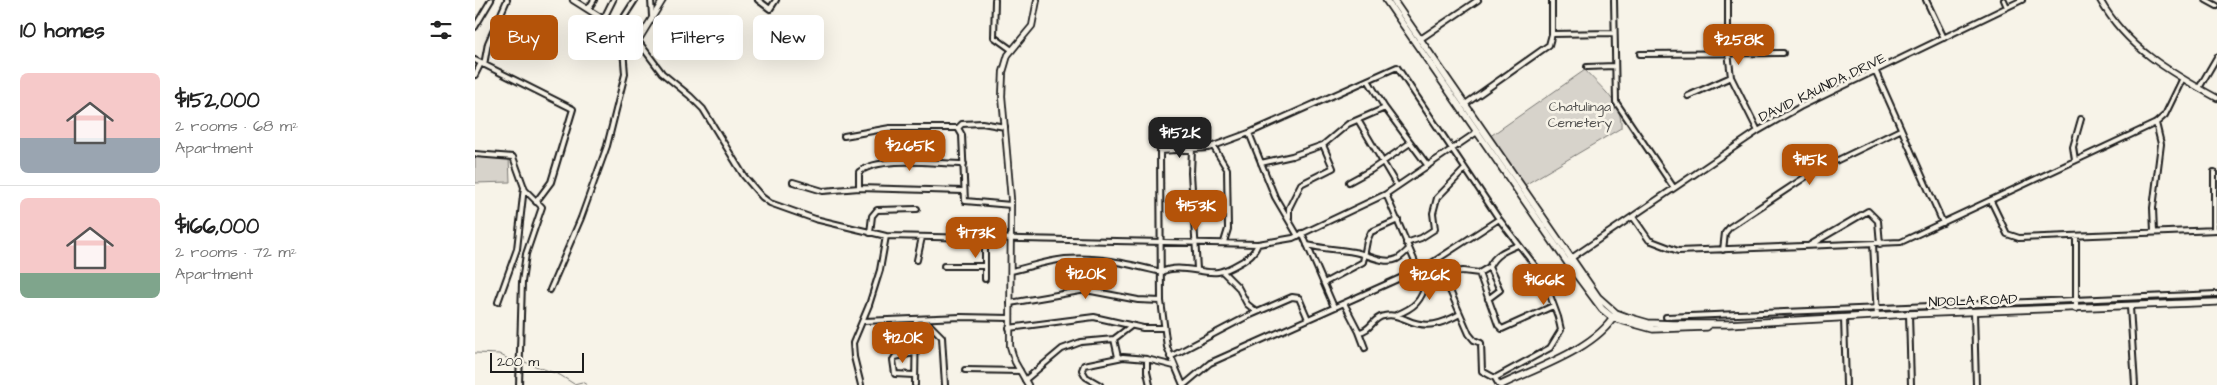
<!DOCTYPE html>
<meta charset="utf-8">
<style>
body{margin:0;font-family:"Architects Daughter",sans-serif;background:#f2f2f2;color:#222;height:100vh;display:flex;flex-direction:column;font-size:19px;white-space:nowrap}
*{box-sizing:border-box;margin:0}
p{font-size:16px;color:#767676}
.icon{flex:none;width:28px;height:28px;fill:none;stroke:currentColor;stroke-width:2;stroke-linecap:round;stroke-linejoin:round}
.map{position:relative;flex:1;overflow:hidden}
.panel{display:flex;flex-direction:column;background:#fff;width:475px}
.panel>*{flex:none}
.banner{position:absolute;left:15px;top:15px;width:475px;height:45px;display:flex;gap:10px}
.scale{position:absolute;left:15px;bottom:12px;width:94px;box-sizing:border-box;padding-left:5px;border:2px solid #1c1c1c;border-top:0;font-size:14px;line-height:18px;white-space:nowrap;color:#1c1c1c;-webkit-text-stroke:4px #f7f3e8;paint-order:stroke}
.price{position:absolute;translate:-50% -42px;padding:0 11px;border-radius:10px;background:#b45309;color:#fff;font-size:16px;line-height:32px;filter:drop-shadow(0 1px 2px #0008)}
.price::after{content:'';position:absolute;left:50%;top:30px;width:15px;height:11px;margin-left:-8px;background:inherit;clip-path:polygon(0 0,100% 0,50% 100%)}
.price.current{background:#222;color:#fff}
ul{padding:0;list-style:none}
li{display:flex;align-items:center;gap:15px;height:125px;padding:0 20px}
li+li{border-top:1px solid #e0e0e0}
li span{display:grid;place-items:center;flex:none;width:140px;height:100px;border-radius:8px;color:#555}
li>.icon{margin-inline-start:auto}
span .icon{width:60px;height:60px;fill:#fffc;stroke-width:1}
li b{font-size:21px}
h2{display:flex;justify-content:space-between;align-items:center;height:60px;padding:0 20px;font-size:21px}
.chip{padding:0 18px;border-radius:8px;background:#fff;box-shadow:0 5px 20px #0002;font-size:18px;line-height:45px}
.chip.current{background:#b45309;color:#fff}
main{display:flex;flex:1;min-height:0}
.map>svg:first-child{display:block}
.green{fill:#d7d3cb;stroke:#7a7874}
.lines{fill:none;stroke-linecap:round;stroke-linejoin:round}
.stream{stroke:#72716c;stroke-width:1}
.minor-casing{stroke:#1c1c1c;stroke-width:8}
.tertiary-casing{stroke:#1c1c1c;stroke-width:8}
.primary-casing{stroke:#1c1c1c;stroke-width:9}
.minor{stroke:#f7f3e8;stroke-width:4}
.tertiary{stroke:#f7f3e8;stroke-width:4.5}
.primary{stroke:#f7f3e8;stroke-width:5.5}
.labels{text-anchor:middle;stroke-width:5;stroke-linejoin:round;paint-order:stroke}
.street-label{font-size:14px;fill:#1c1c1c;stroke:#f7f3e8}
.park-label{font-size:14px;fill:#545351;stroke:#f7f3e8}
</style>
<main>
<section class="panel">
<h2>10 homes<svg class="icon" aria-label="filters" viewBox="0 0 24 24"><path d="M4 7h16M4 17h16"/><circle cx="9" cy="7" r="2"/><circle cx="15" cy="17" r="2"/></svg></h2>
<ul>
<li><span style="background:linear-gradient(#f6c9c9 65%,#9aa5b1 0)"><svg class="icon" aria-label="home" viewBox="0 0 24 24"><path d="M3 11l9-7 9 7M6 9v11h12V9"/></svg></span><div><b>$152,000</b><p>2 rooms · 68 m²</p><p>Apartment</p></div></li>
<li><span style="background:linear-gradient(#f6c9c9 75%,#7fa58c 0)"><svg class="icon" aria-label="home" viewBox="0 0 24 24"><path d="M3 11l9-7 9 7M6 9v11h12V9"/></svg></span><div><b>$166,000</b><p>2 rooms · 72 m²</p><p>Apartment</p></div></li>
</ul>
</section>
<div class="map">
<svg width="1742" height="385" viewBox="0 0 1742 385">
<rect width="100%" height="100%" fill="#f7f3e8"/>
<filter id="ink" filterUnits="userSpaceOnUse"><feTurbulence type="fractalNoise" baseFrequency=".02" numOctaves="2"/><feDisplacementMap in="SourceGraphic" scale="10" xChannelSelector="R" yChannelSelector="G"/><feConvolveMatrix kernelMatrix="1 2 1 2 8 2 1 2 1" color-interpolation-filters="sRGB"/></filter>
<g filter="url(#ink)">
<path class="green" d="M1110 70C1126 88 1148 103 1146 128L1048 186 1014 137Z
M0 157H34L35 182 0 183Z"/>
<g class="lines">
<path class="stream" d="M0 353 24 354 33 359 43 360
M47 361 85 375 99 384 107 382 112 385"/>
<defs>
<path id="minor" d="M176 0 177 16
M283 0 295 9 301 0
M520 0 519 37 537 50
M1139 0 1141 102 1199 188
M1253 0V52L1256 77 1283 131
M1451 0 1469 38
M1529 0 1532 7
M1731 0 1742 6
M113 9 119 0
M129 18 138 0
M0 27 16 0
M142 28 160 0
M1077 34 1138 33
M944 40 1003 0
M163 41 187 73 215 96 228 109 269 176 287 197 295 203 340 219 411 236 783 244 818 238 911 194 1002 132
M1165 54 1308 53
M0 60 98 109 76 182 61 202
M9 65 13 43 32 0
M1112 67 1139 66
M1401 72 1468 223
M0 75 6 63
M1724 88 1742 57
M1213 96 1256 77
M989 105 1074 45 1077 34V0
M910 108 953 166
M883 120 922 186
M483 128 487 124 507 123 530 127
M774 133 800 197 823 236
M369 136 415 128H483L487 135 490 201 536 205
M738 146 752 169 753 229 749 242
M717 149 716 173 722 269
M0 154 38 157 50 190 67 207 51 254 47 282 44 385
M1600 160 1598 147 1606 119
M786 163 817 156 848 145 873 124 910 108 893 80
M318 182 348 191 384 188 488 191
M874 182 896 170 935 143
M384 188V172C406 155 462 164 489 164
M911 194 943 269
M1516 201 1532 234 1544 238 1742 230
M1158 217 1174 240 1203 251 1426 242 1681 123 1690 115 1707 80
M814 218V208L826 184 858 168 848 145
M1739 230V172
M1679 232 1678 208 1686 144 1681 123
M395 233 397 216 402 210 442 209
M827 233 859 307
M1601 236V309
M510 239V279
M931 243 946 238 960 229 958 213 962 198 990 169
M1398 244 1402 316
M832 245C848 249 864 249 879 252 892 254 909 265 922 259 926 257 930 253 934 249
M1335 245 1393 211 1403 221 1405 244
M1248 250 1250 233 1255 227 1338 172 1425 130
M1095 259 1283 131 1325 107 1547 0
M442 260 447 237
M962 261 994 334 999 340 1006 343 1007 371 1020 378 1024 385
M469 266H510
M536 271C554 267 572 261 590 259 623 256 654 264 686 272 705 263 724 274 743 272 752 271 761 265 768 261 775 256 780 252 783 244
M747 271 763 287 772 304 782 312
M1004 273 1023 325 1027 329 1078 306
M968 274 988 271 1004 273 1014 267
M849 283 888 262 892 241 896 232 923 220
M75 290 106 218 132 146 150 74 148 49 154 37
M1013 299 1025 290 1014 267C1020 254 1031 250 1043 245
M23 302 42 249 49 187
M535 303 611 290 663 300 686 301
M869 303 884 332C896 331 898 317 909 316 919 314 924 317 932 320 952 329 967 324 985 314
M1655 307 1660 385
M1499 312 1501 385
M1434 314 1436 385
M921 315C939 308 947 301 951 282L944 269
M1191 317 1742 294
M1369 318 1371 385
M450 320 467 337 470 385
M389 321 486 317 535 318
M534 328 619 317 668 328H689
M884 332 890 348
M639 339 643 357
M439 353 420 357 418 360 420 374 439 375
M695 357 771 317 817 297 824 298 833 319
M672 359V372L675 385
M490 370 545 371
M1020 378 1075 348 1086 330 1083 317 1068 276 1024 219
M550 380 587 349 606 342 639 339 656 326
M386 385 379 357 378 343 394 305 405 270 411 236
M440 385 441 319
M625 385 611 377 607 370 609 365 648 357 672 359 699 366
M708 385 692 347 686 301 685 151 733 148 774 133 922 67 1024 219 952 266 735 363 709 385"/>
<path id="tertiary" d="M98 0 163 41 188 0
M1625 0C1652 48 1696 73 1742 98
M553 385 540 362 535 346 536 199 527 96 528 72 533 55 557 26 562 0"/>
<path id="primary" d="M911 0 1092 262 1127 309 1138 318 1178 329 1232 327
M918 0 1123 297 1141 313 1152 317 1173 323 1197 324H1254L1434 314 1742 302
M1026 385C1061 368 1120 349 1140 315"/>
</defs>
<use href="#minor" class="minor-casing"/>
<use href="#tertiary" class="tertiary-casing"/>
<use href="#primary" class="primary-casing"/>
<use href="#minor" class="minor"/>
<use href="#tertiary" class="tertiary"/>
<use href="#primary" class="primary"/>
</g>
</g>
<g class="labels">
<g class="street-label">
<text transform="translate(1347 87) rotate(-26)" y="5">DAVID KAUNDA DRIVE</text>
<text transform="translate(1498 300) rotate(-2)" y="5">NDOLA ROAD</text>
</g>
<g class="park-label">
<text x="1105" y="111">Chatulinga<tspan x="1105" dy="16">Cemetery</tspan></text>
</g>
</g>
</svg>
<div class="scale">200 m</div>
<b class="price" style="left:1264px;top:66px">$258K</b>
<b class="price current" style="left:705px;top:159px">$152K</b>
<b class="price" style="left:435px;top:172px">$265K</b>
<b class="price" style="left:1335px;top:186px">$115K</b>
<b class="price" style="left:721px;top:232px">$153K</b>
<b class="price" style="left:501px;top:259px">$173K</b>
<b class="price" style="left:611px;top:300px">$120K</b>
<b class="price" style="left:955px;top:301px">$126K</b>
<b class="price" style="left:1069px;top:306px">$166K</b>
<b class="price" style="left:428px;top:364px">$120K</b>
<div class="banner">
<a class="chip current">Buy</a>
<a class="chip">Rent</a>
<a class="chip">Filters</a>
<a class="chip">New</a>
</div>
</div>
</main>
